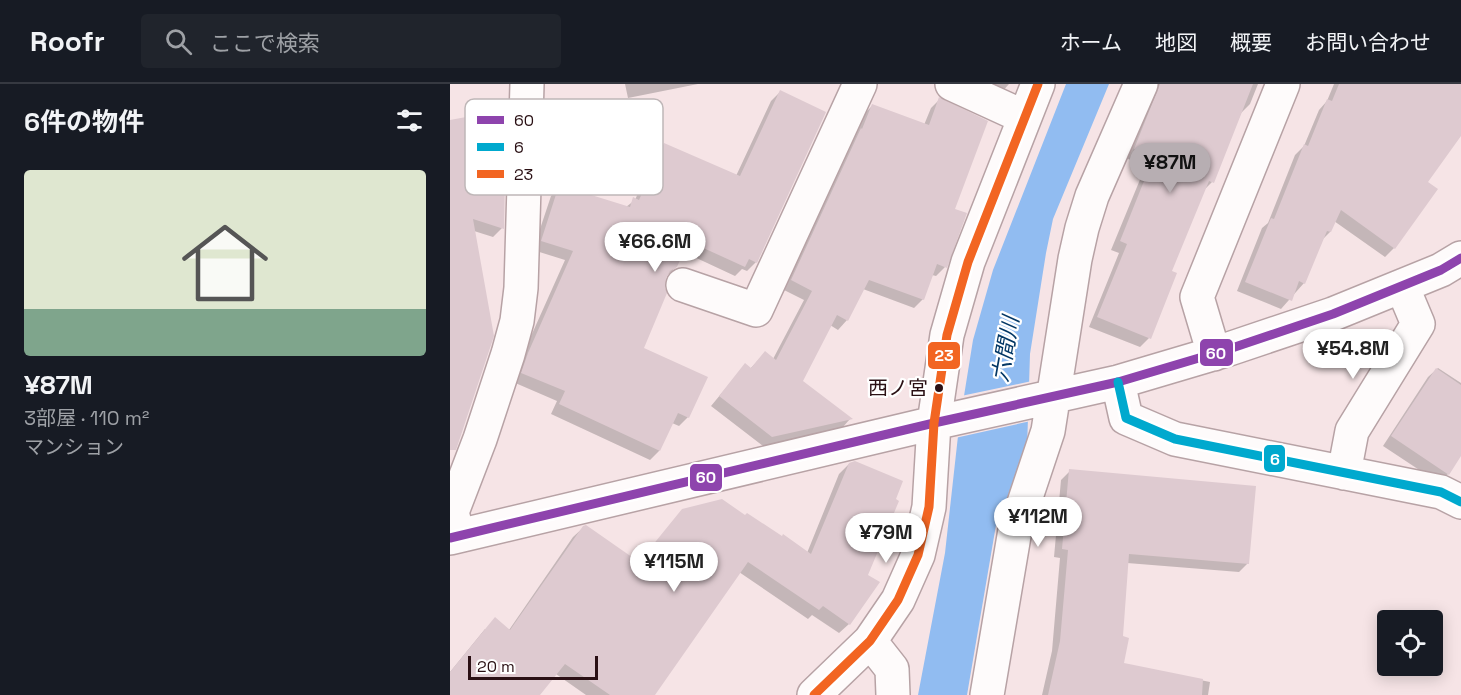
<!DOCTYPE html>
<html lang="ja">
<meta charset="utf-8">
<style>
body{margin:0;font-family:"Space Grotesk","Noto Sans JP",sans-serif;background:#20242c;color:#f1f3f6;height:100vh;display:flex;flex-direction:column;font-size:22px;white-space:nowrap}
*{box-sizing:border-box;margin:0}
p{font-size:20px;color:#9ea1a6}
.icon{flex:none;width:33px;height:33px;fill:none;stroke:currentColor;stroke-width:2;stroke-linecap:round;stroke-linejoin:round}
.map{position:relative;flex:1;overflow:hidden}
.panel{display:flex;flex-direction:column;background:#171b24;width:450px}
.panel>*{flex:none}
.controls{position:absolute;left:927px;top:526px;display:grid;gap:12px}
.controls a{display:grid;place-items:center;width:66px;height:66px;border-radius:6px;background:#171b24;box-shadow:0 3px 15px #0003;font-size:30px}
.scale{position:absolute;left:18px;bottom:15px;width:130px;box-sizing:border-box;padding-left:6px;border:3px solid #2a1014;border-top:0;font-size:16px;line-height:21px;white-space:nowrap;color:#2a1014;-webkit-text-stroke:4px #fff;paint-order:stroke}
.price{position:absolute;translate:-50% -51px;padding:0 14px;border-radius:21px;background:#fff;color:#222;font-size:20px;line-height:39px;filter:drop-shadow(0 2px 3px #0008)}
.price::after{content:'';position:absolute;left:50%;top:36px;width:18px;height:14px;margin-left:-9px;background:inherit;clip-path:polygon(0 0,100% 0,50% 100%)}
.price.current{background:#b7aeb2;color:#111}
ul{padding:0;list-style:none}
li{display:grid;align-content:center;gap:12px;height:318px;padding:0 24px}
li+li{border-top:2px solid #363941}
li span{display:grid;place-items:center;height:186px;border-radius:6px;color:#555}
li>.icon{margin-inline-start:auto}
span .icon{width:108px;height:108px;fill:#fffc;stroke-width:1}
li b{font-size:26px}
h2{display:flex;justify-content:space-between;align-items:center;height:72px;padding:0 24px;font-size:26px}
header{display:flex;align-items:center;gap:36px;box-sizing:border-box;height:84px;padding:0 30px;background:#171b24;border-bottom:2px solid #363941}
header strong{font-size:28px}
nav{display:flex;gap:33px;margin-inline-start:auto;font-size:21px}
.search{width:420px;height:54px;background:#20242c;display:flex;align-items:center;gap:15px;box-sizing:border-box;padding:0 21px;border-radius:6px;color:#9ea1a6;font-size:22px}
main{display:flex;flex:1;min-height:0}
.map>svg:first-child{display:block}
.water{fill:#91bcf1}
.pier{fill:#f6e4e6}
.shadow{fill:#0003}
.building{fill:#decad0}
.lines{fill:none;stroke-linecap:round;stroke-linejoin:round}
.minor-casing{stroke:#b7a2a5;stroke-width:36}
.minor{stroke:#fefbfb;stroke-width:33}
.bus-1-casing{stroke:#fff;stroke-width:14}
.bus-2-casing{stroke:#fff;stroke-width:14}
.bus-3-casing{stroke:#fff;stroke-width:14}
.bus-1{stroke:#8e44ad;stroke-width:9}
.bus-2{stroke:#00a9ce;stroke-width:9}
.bus-3{stroke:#f26522;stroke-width:9}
.bus-dot{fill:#2a1014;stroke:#fff;stroke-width:2}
.labels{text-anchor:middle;stroke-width:4.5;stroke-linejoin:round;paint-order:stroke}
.bus-label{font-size:20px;fill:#2a1014;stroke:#fff;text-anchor:end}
.water-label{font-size:22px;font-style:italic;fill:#033765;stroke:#fff}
.key{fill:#fff;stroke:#bfb7b8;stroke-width:1.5}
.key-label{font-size:16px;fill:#2a1014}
.line-badge{stroke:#fff;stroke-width:2}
.badge-label{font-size:16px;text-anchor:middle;font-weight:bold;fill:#fff}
</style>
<header>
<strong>Roofr</strong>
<div class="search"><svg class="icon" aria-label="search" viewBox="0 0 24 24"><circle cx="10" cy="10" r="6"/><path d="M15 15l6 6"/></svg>ここで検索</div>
<nav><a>ホーム</a><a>地図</a><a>概要</a><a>お問い合わせ</a></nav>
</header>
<main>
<section class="panel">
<h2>6件の物件<svg class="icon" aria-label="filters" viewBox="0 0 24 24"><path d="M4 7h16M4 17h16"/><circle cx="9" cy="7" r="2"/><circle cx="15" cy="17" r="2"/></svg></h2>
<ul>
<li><span style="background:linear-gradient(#dfe7d0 75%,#7fa58c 0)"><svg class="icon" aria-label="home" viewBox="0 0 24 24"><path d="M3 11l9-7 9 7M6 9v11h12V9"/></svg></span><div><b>¥87M</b><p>3部屋 · 110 m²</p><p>マンション</p></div></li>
</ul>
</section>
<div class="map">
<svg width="1011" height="611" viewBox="0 0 1011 611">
<rect width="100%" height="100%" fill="#f6e4e6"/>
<path class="water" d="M616 0H659L603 135 596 169 580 270 577 365 546 441 517 611H468L495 469 509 343 523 256 543 186Z"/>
<path class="pier" d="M582 297 581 337 505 354 511 312Z"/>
<path class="shadow" d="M175 0H248L178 14Z
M518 0H559L551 9Z
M707 0H808L800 20 791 29 762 98 753 107 720 188 699 254 690 263 639 243 669 169 661 166 696 81 675 74Z
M884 0H1011V50L976 99 944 164 935 173 884 137 880 148 872 156 854 199 831 225 787 207 812 144 818 139 845 71 854 62 869 26 877 17Z
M330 8 306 178 297 187 292 185 285 192 240 171 237 174 231 172 226 183 216 192 192 264 238 333 229 342 222 339 209 367 200 376 101 330 107 317 63 298 69 279 115 176 83 166 101 112 110 103 176 123 185 116 205 70 214 61 286 92 321 17Z
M490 15 503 126 495 183 486 192 482 191 473 215 464 224 413 205 397 236 388 246 380 241 351 297 400 335 392 344 313 362 261 322 295 281 300 285 315 269 323 275 354 216 332 205 402 55 405 51 413 31 422 22 474 41 481 24Z
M0 37 52 144 43 153 24 147 0 339Z
M988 284 1011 299V370L998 390 989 399 933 362 978 293Z
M399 380 417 492 399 540 389 549 362 531 358 535 289 488 203 611H136L106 590 88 611H0V588L35 545 59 546 123 453 134 443 188 479 357 469 389 390Z
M620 387 798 479 789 488 677 479 671 554 672 580 760 598 758 611H592L602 567 610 474 604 473 611 396Z"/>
<path class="building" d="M710 0H803L764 99 759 97 722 187 727 189 701 255 647 233 677 160 670 157 704 72 684 65Z
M889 0H1011V52L978 98 988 105 945 165 891 126 881 148 877 147 855 200 849 197 842 217 795 198 821 134 824 135 854 60 858 62 877 15 882 17Z
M330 6 376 28 307 179 299 175 295 183 249 162 248 166 236 162 227 183 220 187 216 194 215 204 217 209 194 264 258 293 239 334 228 329 210 367 109 320 115 307 71 289 78 269 123 167 91 157 109 101 180 123 183 113 189 116 214 59 290 92Z
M489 13 538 37 505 125 517 129 497 184 487 180 474 216 419 196 398 237 387 231 353 297 403 335 322 353 269 312 295 279 301 284 315 267 326 276 362 207 341 196 411 44 412 45 422 20 479 41Z
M43 28 55 96 54 145 23 135 44 252 6 366H0V36Z
M986 284 1011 301V372L999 391 941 352Z
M405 377 453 397 446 415 449 417 418 491 430 498 400 541 373 522 369 526 298 478 205 611H160L115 580 90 611H0V588L45 533 60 546 133 442 136 441 189 478 232 425 272 415 295 431 297 429 332 452 333 450 361 470 399 379Z
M619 385 806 402 799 480 679 470 673 552 679 554 674 579 753 595 752 611H598L610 557 618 466 612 465Z"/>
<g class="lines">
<defs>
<path id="minor" d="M502 0 574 33
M233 201 306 226 410 0
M764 270 747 213 833 0
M668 298 676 334 725 355 991 408 1011 418
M894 389 902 347 968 240 952 202
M8 452 2 428 30 355 58 270 67 237 71 204 77 0
M0 454 484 339 668 298 776 266 883 230 991 186 1011 174
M420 557 442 585 443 611
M364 611 420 557 448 516 468 471 479 423 484 339 497 251 518 178 588 0
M537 611 565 446 598 347 625 175 632 144 642 112 691 0"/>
</defs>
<use href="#minor" class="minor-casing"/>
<use href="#minor" class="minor"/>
<defs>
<path id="bus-1" d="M0 454 484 339 668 298 776 266 883 230 991 186 1011 174"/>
<path id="bus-2" d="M668 298 676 334 725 355 991 408 1011 418"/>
<path id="bus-3" d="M364 611 420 557 448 516 468 471 479 423 484 339 497 251 518 178 588 0"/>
</defs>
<use href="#bus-1" class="bus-1-casing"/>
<use href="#bus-2" class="bus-2-casing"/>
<use href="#bus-3" class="bus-3-casing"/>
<use href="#bus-1" class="bus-1"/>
<use href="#bus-2" class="bus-2"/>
<use href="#bus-3" class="bus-3"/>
</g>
<circle class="bus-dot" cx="489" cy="304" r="5"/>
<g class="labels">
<g class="bus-label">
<text x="478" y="311">西ノ宮</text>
</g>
<g class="water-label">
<text transform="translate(555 265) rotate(-80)" y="8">六間川</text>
</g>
</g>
<rect x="15" y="15" width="198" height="96" rx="9" class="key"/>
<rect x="27" y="32" width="27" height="8" fill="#8e44ad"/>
<rect x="27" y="59" width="27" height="8" fill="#00a9ce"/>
<rect x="27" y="86" width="27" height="8" fill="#f26522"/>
<g class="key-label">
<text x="64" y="42">60</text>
<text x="64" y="69">6</text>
<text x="64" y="96">23</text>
</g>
<g class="line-badge">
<rect x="749" y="254" width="35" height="29" rx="6" fill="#8e44ad"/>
<rect x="477" y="257" width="34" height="29" rx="6" fill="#f26522"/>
<rect x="813" y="360" width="23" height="29" rx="6" fill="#00a9ce"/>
<rect x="239" y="379" width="34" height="29" rx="6" fill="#8e44ad"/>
</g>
<g class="badge-label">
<text x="766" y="275">60</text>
<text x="494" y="277">23</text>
<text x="825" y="381">6</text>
<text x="256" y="399">60</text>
</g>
</svg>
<div class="controls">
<a><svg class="icon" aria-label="locate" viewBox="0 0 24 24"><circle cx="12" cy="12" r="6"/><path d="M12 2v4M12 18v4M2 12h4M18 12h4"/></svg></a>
</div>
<div class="scale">20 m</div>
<b class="price current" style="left:720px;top:110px">¥87M</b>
<b class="price" style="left:205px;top:189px">¥66.6M</b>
<b class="price" style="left:903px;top:296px">¥54.8M</b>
<b class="price" style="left:588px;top:464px">¥112M</b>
<b class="price" style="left:436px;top:480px">¥79M</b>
<b class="price" style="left:224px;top:509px">¥115M</b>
</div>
</main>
